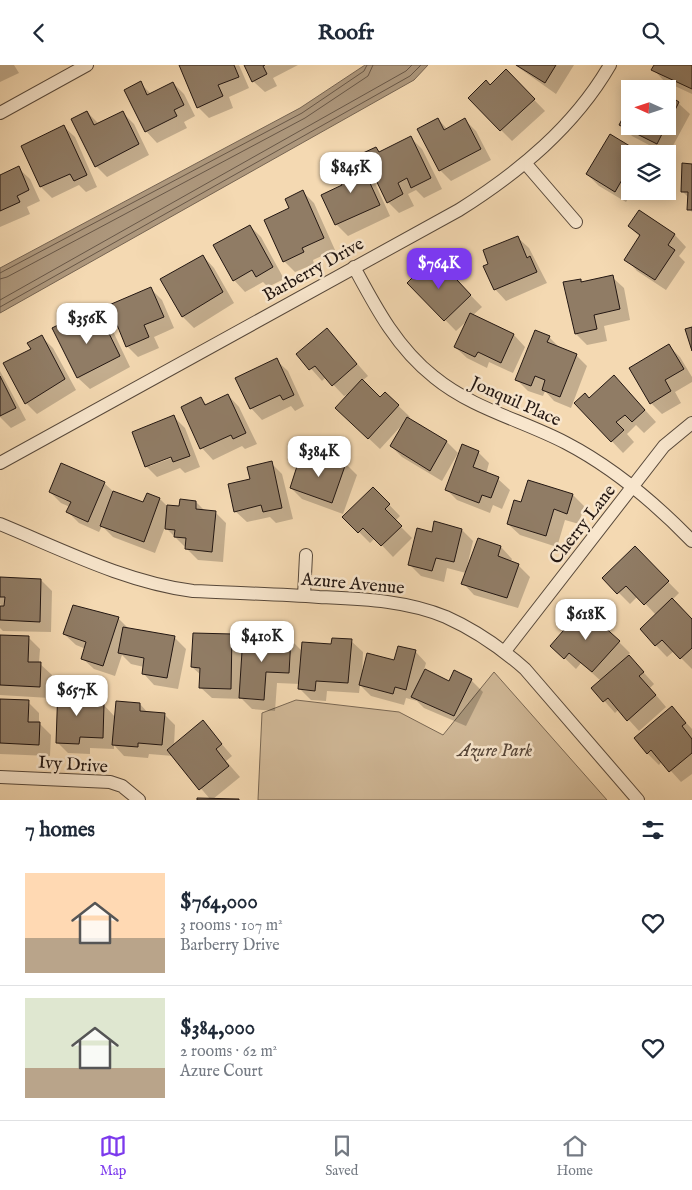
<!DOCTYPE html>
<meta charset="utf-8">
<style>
body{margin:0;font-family:"IM FELL English",serif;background:#f2f2f3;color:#1f2937;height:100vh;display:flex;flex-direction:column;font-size:19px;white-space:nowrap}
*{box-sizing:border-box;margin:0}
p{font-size:16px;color:#747a83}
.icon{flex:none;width:28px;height:28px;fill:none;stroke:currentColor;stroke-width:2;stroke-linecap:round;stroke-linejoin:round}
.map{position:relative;height:735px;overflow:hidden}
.panel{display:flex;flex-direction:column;background:#fff;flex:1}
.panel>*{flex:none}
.needle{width:32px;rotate:273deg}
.tools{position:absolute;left:621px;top:15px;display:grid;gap:10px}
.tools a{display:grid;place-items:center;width:55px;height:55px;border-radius:0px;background:#fff;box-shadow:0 2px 12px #0003;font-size:25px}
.price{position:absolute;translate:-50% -42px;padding:0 11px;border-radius:10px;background:#fff;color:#222;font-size:16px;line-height:32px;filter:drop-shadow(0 1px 2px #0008)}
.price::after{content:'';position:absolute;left:50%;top:30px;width:15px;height:11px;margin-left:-8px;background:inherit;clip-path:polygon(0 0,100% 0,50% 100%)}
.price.active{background:#7c3aed;color:#fff}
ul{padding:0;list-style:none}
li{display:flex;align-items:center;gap:15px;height:125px;padding:0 25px}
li+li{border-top:1px solid #e0e1e3}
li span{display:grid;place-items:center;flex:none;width:140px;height:100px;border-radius:0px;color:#555}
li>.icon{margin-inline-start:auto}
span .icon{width:60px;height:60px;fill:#fffc;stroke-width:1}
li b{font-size:21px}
h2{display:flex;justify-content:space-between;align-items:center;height:60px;padding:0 25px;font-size:21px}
header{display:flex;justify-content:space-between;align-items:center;height:65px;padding:0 25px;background:#fff;font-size:22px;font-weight:700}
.tab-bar{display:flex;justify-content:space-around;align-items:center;height:70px;border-top:1px solid #e0e1e3;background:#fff;font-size:14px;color:#747a83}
.tab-bar a{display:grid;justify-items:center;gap:2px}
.tab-bar .active{color:#7c3aed}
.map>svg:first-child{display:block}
.green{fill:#d0b897;stroke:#7a6854}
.water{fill:#ad977c;stroke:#766452}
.shadow{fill:#0003;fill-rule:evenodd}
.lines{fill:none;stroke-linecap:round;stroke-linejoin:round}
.shore{stroke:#685747;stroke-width:1}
.building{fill:#907c65;stroke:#231712}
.street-casing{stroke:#57483a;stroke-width:14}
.street{stroke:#f8e6cd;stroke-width:12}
.labels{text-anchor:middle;stroke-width:5;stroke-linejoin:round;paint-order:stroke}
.street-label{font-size:18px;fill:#231712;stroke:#f8e6cd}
.park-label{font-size:18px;font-style:italic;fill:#57473a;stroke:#f8e6cd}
</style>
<header><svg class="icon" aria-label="back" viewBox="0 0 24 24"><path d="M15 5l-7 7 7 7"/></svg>Roofr<svg class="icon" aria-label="search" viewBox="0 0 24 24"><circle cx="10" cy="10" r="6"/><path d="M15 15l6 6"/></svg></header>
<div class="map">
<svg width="692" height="735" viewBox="0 0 692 735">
<rect width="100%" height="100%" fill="#f4d9b2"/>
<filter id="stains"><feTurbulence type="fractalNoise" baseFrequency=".004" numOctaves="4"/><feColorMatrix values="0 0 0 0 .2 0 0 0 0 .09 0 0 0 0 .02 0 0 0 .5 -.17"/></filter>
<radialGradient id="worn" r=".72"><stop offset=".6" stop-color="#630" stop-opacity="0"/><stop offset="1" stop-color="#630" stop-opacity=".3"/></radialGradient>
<path class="green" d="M494 607 607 735H258L262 648 296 635 399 647 443 670Z"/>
<path class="water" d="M365 0H428L414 15 0 248V203L300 43Z"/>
<path class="shadow" d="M0 0H14L19 8 0 17Z
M180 0H239L249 23 229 32 233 43 209 53 198 42Z
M245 0H298L273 13 277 21 265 27 253 16Z
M515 0H574L556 29Z
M655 0H692V29L664 16 653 4Z
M506 6 545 46 512 76 469 33 490 21Z
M140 18 151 29 173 18 184 29 195 51 184 57 187 63 157 78 146 66Z
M668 32 678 38 690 49 668 90 632 71 621 59 630 41V61H668Z
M87 47 98 58 122 47 134 59 149 90 107 112 96 101Z
M438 54 447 64 465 55 476 66 491 95 451 116 440 105Z
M63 61 75 72 97 122 86 127 79 120 52 133 41 122Z
M611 70 630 89V126H633L626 137 599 121 587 109Z
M411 73 422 84 442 124 424 133 416 125 408 129 414 141 399 148 388 137 376 83 380 88Z
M358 96 370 107 390 151 348 171 337 160 323 131 344 121Z
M692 100V147L689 144V133L683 127Z
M18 103 30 114 40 136 27 142 30 149 0 162V111Z
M303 127 314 138 335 185 313 195 314 199 295 207 284 196 291 144Z
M639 147 675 170 686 182 679 191 685 197 666 225 637 206 626 194 640 172 629 161Z
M250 161 261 172 284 214 268 222 263 217 245 227 234 215Z
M517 172 529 183 547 218 506 236 495 224 490 200Z
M203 191 214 203 234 238 194 263 183 252 162 214Z
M444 203 482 242 472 251 514 270 525 282 513 308 489 297 487 303 467 293 455 282 468 255 456 266 409 218 437 210Z
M612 212 624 223 630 255 604 261 607 276 587 280 576 269 580 215 584 218Z
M151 224 162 235 174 263 154 272 159 283 138 292 127 281Z
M100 251 111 262 130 302 90 324 78 313 54 264 66 258 72 265Z
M327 264 368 311 362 316 380 333 385 328 410 352 408 354 447 377 458 388 442 416 402 392 391 381 402 360 380 384 348 354 351 328 344 331 326 312 322 316 298 289Z
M41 271 53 283 76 325 37 349 26 338Z
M549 272 561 284 576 290 587 301 571 343 554 336 545 326 543 331 528 326 517 315Z
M669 281 680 292 692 312V317L675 327 681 338 662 349 651 338Z
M276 295 288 306 304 341 295 346 291 341 262 355 251 343Z
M0 306 26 355 11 363 0 352Z
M625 323 656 357 644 368 636 360 627 369 634 377 623 388 576 338Z
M228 330 239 342 257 379 245 384 242 381 213 395 202 383 182 343 201 334 207 340Z
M174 352 185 363 200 402 185 408 180 403 157 412 146 401ZM176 388 177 391 150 401V398Z
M478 387 489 398 486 409 498 414 510 425 502 444 493 440 490 448 457 435 446 424Z
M324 391 346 399 357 410 343 449 302 434 291 423 319 404Z
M271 398 282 409 293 454 276 458 270 452 247 457 235 446 252 415Z
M529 417 573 430 584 441 579 459 565 455 557 482 520 470 508 459 522 439Z
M104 418 115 428 144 439 147 429 160 434 168 442H180L196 437 205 446 215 447 226 458 223 497 198 495 165 462 155 488 113 472 102 461 99 467 79 458 68 447 70 442 61 438 50 427Z
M373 423 400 451 395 456 412 473 393 492 375 473 370 478 344 452Z
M462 465 473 476 467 502H468L479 474 501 482 512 494 510 498 518 500 530 512 518 543 474 530 463 518 466 508 447 503 444 517 421 511 409 499 432 468Z
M635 483 679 528 672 535 692 555V604L674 586 667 592 641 565 656 550 638 531 630 539 604 513Z
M0 514 41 515 52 526 51 567 3 566 0 563V542H3L0 539Z
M118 553 129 564 174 572 186 584 178 624 154 620 143 608 144 602 131 599 122 590 115 611 94 604 82 593 86 584 76 580 64 569Z
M232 570 243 581 290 574 302 586 351 576 363 587 362 611 415 586 426 598 424 605 449 618 454 607 471 615 483 627 466 661 424 643 417 636 406 633 404 640 371 631 360 620 359 628 327 626 326 636 311 635 300 624V619L277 618 275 646 252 644 242 634 212 633 200 622 201 610 192 602Z
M0 571 28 572 40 584 39 598 52 610 50 633 0 630Z
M619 577 630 588 628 590 654 619 650 623 666 642 639 666 619 644 615 648 593 623 601 616 581 598 576 604 552 581Z
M80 623 92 634 91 640H104L115 652 140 639 148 648 164 649 175 660 174 681 203 657 232 691 226 696 240 712 213 734 227 735H198L210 734 173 691 149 689 148 693 124 691 114 680V684L90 683V689L68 688 57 677Z
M0 636 28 637 39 648V658L51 670 50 691 0 689Z
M672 643 692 664V709L681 717 662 696 659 700 647 688Z"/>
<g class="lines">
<path class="shore" d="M0 208 302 48 364 6 367 0
M0 214 7 212 305 53 368 11 373 0
M0 235 406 6 412 0
M0 242 410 11 421 0"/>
</g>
<path class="building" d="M179 0H234L239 12 218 20 223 31 197 43Z
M244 0H265L263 1 267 9 252 17Z
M516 0H556L545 18Z
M654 0H692V24L651 5Z
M506 4 535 34 500 66 468 33 486 15 490 20Z
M141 16 147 30 173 17 184 40 174 45 177 51 145 67 124 25Z
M668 30 679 37 668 59Z
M630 39V61H666L657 79 619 60Z
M87 46 94 60 123 46 139 79 95 102 71 54Z
M438 53 444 65 465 53 481 84 439 106 417 64Z
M64 60 87 110 74 116 70 109 40 122 21 81Z
M610 69 643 89H630V108L627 106 615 127 586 109Z
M411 71 431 113 411 123 407 113 398 118 403 129 387 138 363 88 376 82 379 87Z
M359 94 380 140 335 160 321 130 342 120 335 105Z
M682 98 692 99V145H687L688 127H681Z
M19 101 29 125 17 131 20 137 0 146V110Z
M303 125 324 173 302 183 304 187 283 197 264 155 289 143 285 134Z
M639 145 675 169 668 180 675 185 655 215 624 195 640 170 628 161Z
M250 160 273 202 256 212 252 205 233 216 213 180Z
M518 171 527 193 530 191 537 207 494 225 483 201 488 199 483 185Z
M203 190 223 227 182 252 160 214Z
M427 198 437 208 444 201 471 230 444 256 407 218Z
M613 210 620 244 594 250 597 264 575 269 563 217 581 214V217Z
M151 222 164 252 144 260 149 272 126 282 109 240Z
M470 248 514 269 501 298 478 287 475 292 454 282Z
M100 250 120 291 77 313 52 263 66 256 70 264Z
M692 262V286L685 264Z
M327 263 357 299 332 321 315 301 309 305 296 289Z
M535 265 550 271 547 277 577 289 560 332 542 325 545 315 535 311 531 321 515 315Z
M42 270 65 314 25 339 3 298 31 284 27 278Z
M669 279 684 304 665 315 671 326 650 339 629 303Z
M277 293 294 330 283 335 280 330 250 344 235 313Z
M614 310 645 345 632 357 625 350 616 357 624 365 611 377 574 338 585 328 589 333Z
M0 311 16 343 0 351Z
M362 314 380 332 385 327 399 340 368 374 335 343Z
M228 329 246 368 233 374 231 370 200 384 181 342 201 332 205 340Z
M174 350 190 391 173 397 171 392 145 402 132 367Z
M407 352 447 376 430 406 390 381Z
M462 379 479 386 473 402 499 412 491 433 482 430 479 438 445 425Z
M323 390 346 398 332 438 290 423 299 395 318 402Z
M272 396 282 443 263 447 261 440 234 447 228 419 250 414 247 402Z
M61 398 105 417 88 457 66 447 71 437 49 427Z
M528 415 573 429 567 449 554 444 546 471 507 459 514 435 521 437Z
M373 422 390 439 385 444 402 461 381 481 363 463 358 468 342 452Z
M113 426 143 437 147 428 160 433 144 477 100 461Z
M180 434 196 436V444L216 446 212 487 185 484 186 473 174 472 175 465 165 464 167 440 179 441Z
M434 456 462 464 454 497 436 493 432 506 408 500 417 463 432 467Z
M478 473 501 481 498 491 519 499 507 533 461 519Z
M635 481 669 516 644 540 626 521 617 529 602 513Z
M0 512 41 514 40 557 0 555V541H4L5 532H0Z
M672 533 692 554V583L680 594 662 575 655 581 640 564Z
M73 540 119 552 103 601 81 594 86 577 63 569Z
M583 543 620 576 592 607 569 588 564 594 550 581Z
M123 562 175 571 167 613 142 609 144 593 118 588Z
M193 568 232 569 231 624 199 623 200 603 191 602Z
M0 570 29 571 28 597H41L40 622 0 620Z
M243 571 291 573 289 608 266 607 264 635 239 633Z
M332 573 352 574 348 618 316 616 315 626 298 624 302 577 331 579Z
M398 581 416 585 406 625 395 622 393 629 359 620 367 588 394 595Z
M629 590 644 607 639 611 656 630 627 656 608 633 603 637 591 623Z
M425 604 449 616 454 605 472 614 454 651 411 632Z
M58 621 81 622 80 638 104 639 103 673 80 672 79 679 56 678Z
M0 634 29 635 28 657H40L39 680 0 678Z
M116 636 140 638V646L165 648 162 680 138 678V682L112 680Z
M672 641 686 658 682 661 692 674V688L669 707 651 685 647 689 634 673Z
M203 655 222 679 216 684 229 701 199 725 167 685Z
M197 733 239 734V735H197Z"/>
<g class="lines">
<defs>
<path id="street" d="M0 48 87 0
M526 99 576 157
M354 202C376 243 397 283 434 312 473 344 522 355 566 378 614 403 655 438 692 476
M0 398 459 145C519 107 574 62 610 0
M0 459C63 485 125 517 193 526 235 528 277 529 319 532 362 534 405 535 446 552 475 565 501 583 525 604L638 735
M304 531 306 490
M505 586 664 381 692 358
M0 712 110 717 122 721 139 735"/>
</defs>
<use href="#street" class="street-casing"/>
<use href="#street" class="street"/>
</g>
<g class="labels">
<g class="street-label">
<text transform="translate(313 204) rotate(-29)" y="6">Barberry Drive</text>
<text transform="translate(516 336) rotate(24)" y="6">Jonquil Place</text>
<text transform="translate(582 459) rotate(-52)" y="6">Cherry Lane</text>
<text transform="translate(353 518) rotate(5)" y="6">Azure Avenue</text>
<text transform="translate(73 699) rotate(4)" y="6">Ivy Drive</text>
</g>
<g class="park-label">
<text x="495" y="691">Azure Park</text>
</g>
</g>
<rect width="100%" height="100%" filter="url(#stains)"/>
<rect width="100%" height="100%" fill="url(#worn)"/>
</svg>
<div class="tools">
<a><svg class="needle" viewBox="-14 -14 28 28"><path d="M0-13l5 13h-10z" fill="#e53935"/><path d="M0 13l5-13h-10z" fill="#747a83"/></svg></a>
<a><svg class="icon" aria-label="layers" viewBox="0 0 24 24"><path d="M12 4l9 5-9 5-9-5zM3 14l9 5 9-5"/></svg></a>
</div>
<b class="price" style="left:351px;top:129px">$845K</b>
<b class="price active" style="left:439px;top:225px">$764K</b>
<b class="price" style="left:87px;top:280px">$356K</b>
<b class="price" style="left:319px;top:413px">$384K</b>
<b class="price" style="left:586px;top:576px">$618K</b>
<b class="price" style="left:262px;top:598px">$410K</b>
<b class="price" style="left:77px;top:652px">$657K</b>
</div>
<section class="panel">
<h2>7 homes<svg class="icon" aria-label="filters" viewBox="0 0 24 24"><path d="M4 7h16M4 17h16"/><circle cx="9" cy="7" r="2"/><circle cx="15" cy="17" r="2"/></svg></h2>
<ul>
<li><span style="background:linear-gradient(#ffd9b3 65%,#b9a48a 0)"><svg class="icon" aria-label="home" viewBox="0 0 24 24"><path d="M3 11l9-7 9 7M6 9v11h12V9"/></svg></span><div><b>$764,000</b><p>3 rooms · 107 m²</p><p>Barberry Drive</p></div><svg class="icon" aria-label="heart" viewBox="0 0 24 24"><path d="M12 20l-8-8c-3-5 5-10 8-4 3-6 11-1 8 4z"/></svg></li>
<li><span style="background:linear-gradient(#dfe7d0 70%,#b9a48a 0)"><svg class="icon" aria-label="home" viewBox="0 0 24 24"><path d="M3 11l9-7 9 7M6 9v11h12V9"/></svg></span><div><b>$384,000</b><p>2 rooms · 62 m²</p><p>Azure Court</p></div><svg class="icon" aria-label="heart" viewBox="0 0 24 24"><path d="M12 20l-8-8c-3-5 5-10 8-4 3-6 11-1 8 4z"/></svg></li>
</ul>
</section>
<nav class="tab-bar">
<a class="active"><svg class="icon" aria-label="map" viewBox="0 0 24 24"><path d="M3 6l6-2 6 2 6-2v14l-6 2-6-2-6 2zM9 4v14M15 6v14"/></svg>Map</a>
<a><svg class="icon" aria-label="saved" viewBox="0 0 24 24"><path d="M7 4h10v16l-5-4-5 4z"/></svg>Saved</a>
<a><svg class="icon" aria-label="home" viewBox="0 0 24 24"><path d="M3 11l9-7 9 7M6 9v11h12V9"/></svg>Home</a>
</nav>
